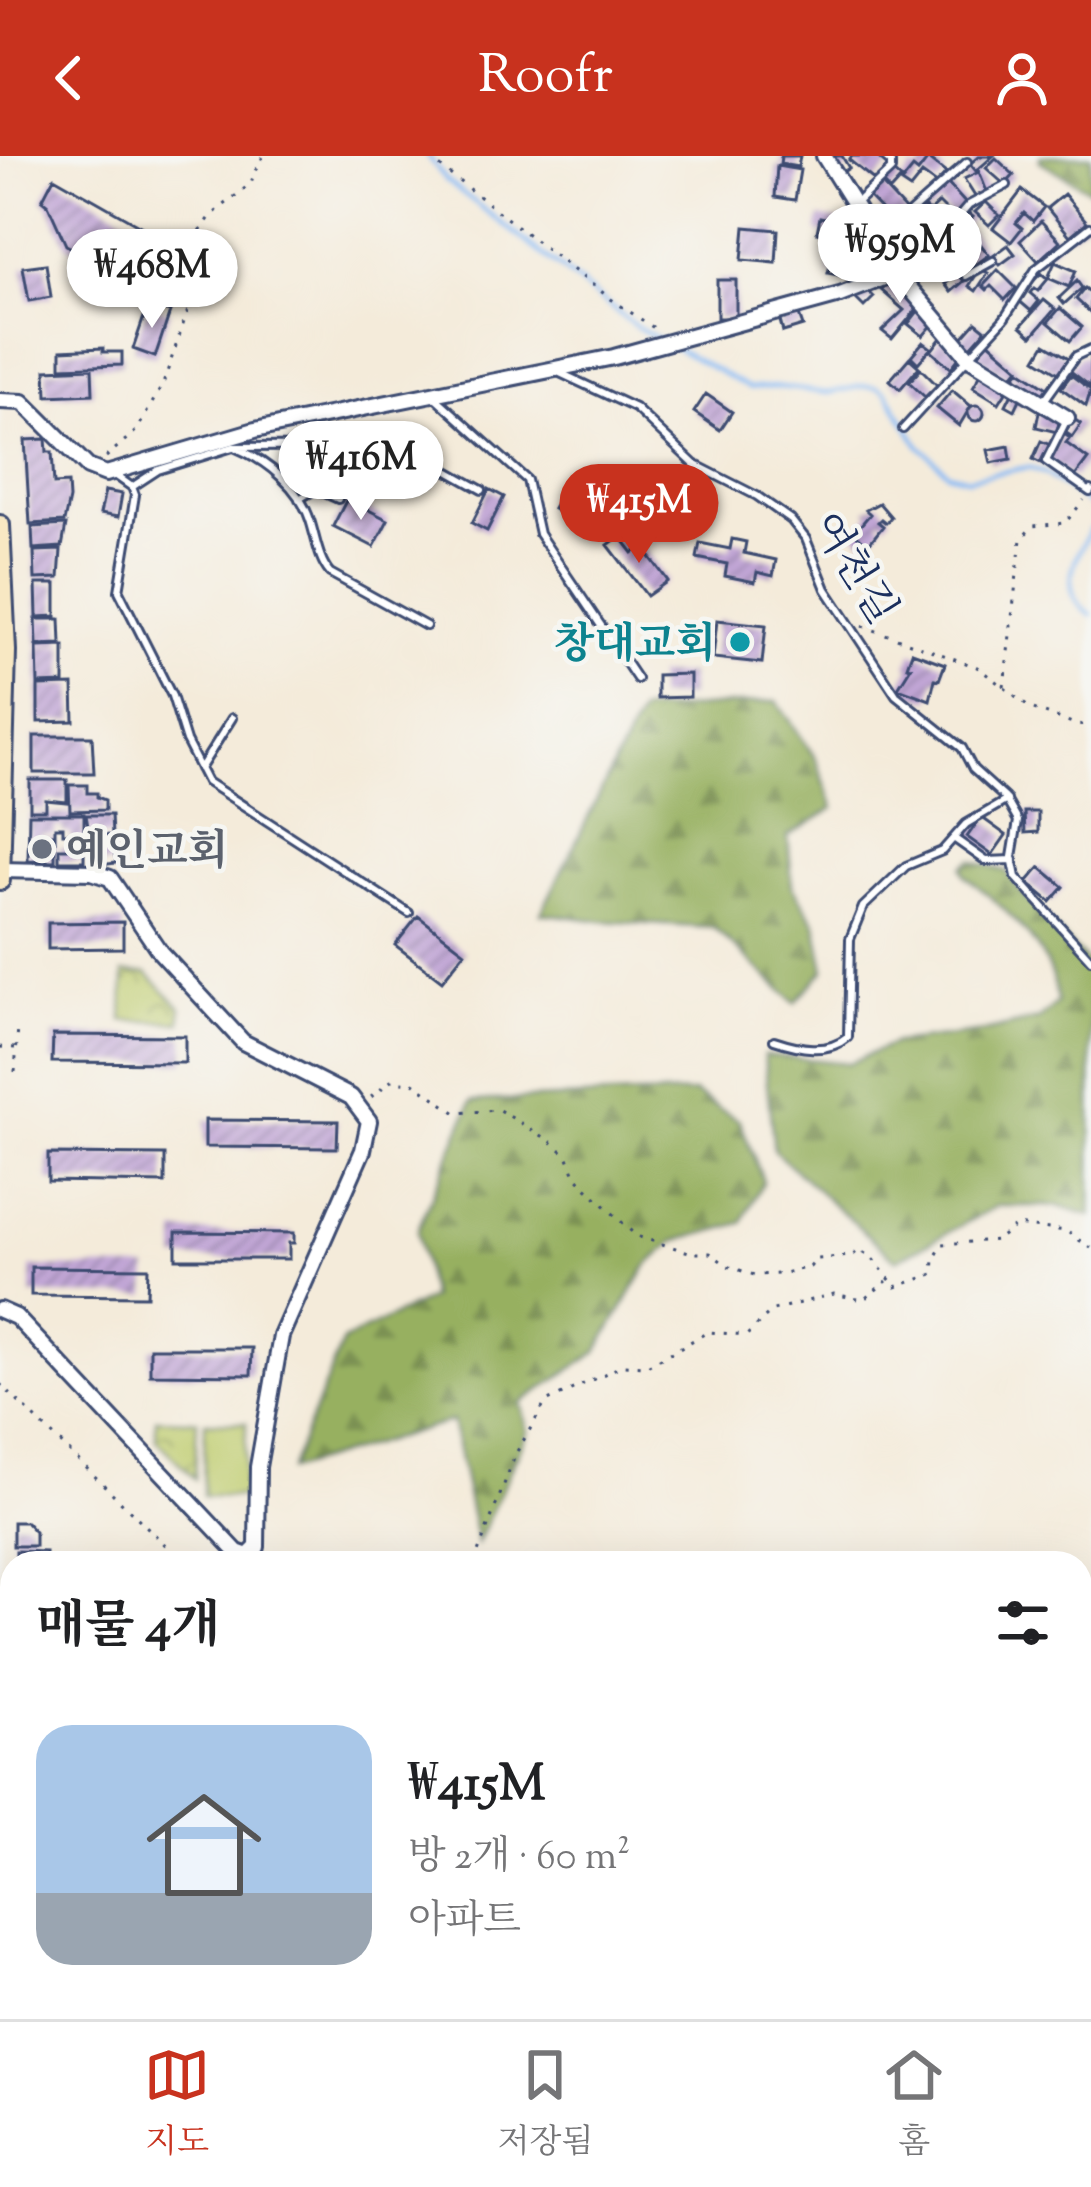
<!DOCTYPE html>
<html lang="ko">
<meta charset="utf-8">
<style>
body{margin:0;font-family:"Sorts Mill Goudy","Noto Serif KR",serif;background:#f6f6f6;color:#202124;height:100vh;display:flex;flex-direction:column;font-size:45px;white-space:nowrap}
*{box-sizing:border-box;margin:0}
p{font-size:39px;color:#757577}
.icon{flex:none;width:66px;height:66px;fill:none;stroke:currentColor;stroke-width:2;stroke-linecap:round;stroke-linejoin:round}
.map{position:relative;flex:1;overflow:hidden}
.side{position:absolute;left:0px;top:1395px;width:1092px;height:468px;display:flex;flex-direction:column;background:#fff;border-radius:36px 36px 0 0;box-shadow:0 12px 48px #0002}
.side>*{flex:none}
.price{position:absolute;translate:-50% -102px;padding:0 27px;border-radius:42px;background:#fff;color:#222;font-size:39px;line-height:78px;filter:drop-shadow(0 3px 6px #0008)}
.price::after{content:'';position:absolute;left:50%;top:72px;width:36px;height:27px;margin-left:-18px;background:inherit;clip-path:polygon(0 0,100% 0,50% 100%)}
.price.on{background:#c8321e;color:#fff}
ul{padding:0;list-style:none}
li{display:flex;align-items:center;gap:36px;height:300px;padding:0 36px}
li+li{border-top:3px solid #e0e0e0}
li span{display:grid;place-items:center;flex:none;width:336px;height:240px;border-radius:36px;color:#555}
li>.icon{margin-inline-start:auto}
span .icon{width:144px;height:144px;fill:#fffc;stroke-width:1}
li b{font-size:51px}
h2{display:flex;justify-content:space-between;align-items:center;height:144px;padding:0 36px;font-size:51px}
header{display:flex;justify-content:space-between;align-items:center;height:156px;padding:0 36px;background:#c8321e;color:#fff;font-size:54px;font-weight:600}
.dock{display:flex;justify-content:space-around;align-items:center;height:168px;border-top:3px solid #e0e0e0;background:#fff;font-size:33px;color:#757577}
.dock a{display:grid;justify-items:center;gap:6px}
.dock .on{color:#c8321e}
.map>svg:first-child{display:block}
.forest{fill:url(#forest-firs);stroke:#597060;stroke-width:3}
.park{fill:url(#park-crowns);stroke:#6d7e66;stroke-width:3}
.pitch{fill:#bfcc6e;stroke:#6d7e66;stroke-width:3}
.lines{fill:none;stroke-linecap:round;stroke-linejoin:round}
.stream{stroke:#85baf4;stroke-width:4.5}
.building{fill:url(#building-hatch)}
.lane-casing{stroke:#3c4b71;stroke-width:12}
.street-casing{stroke:#3c4b71;stroke-width:20}
.secondary-casing{stroke:#3c4b71;stroke-width:24}
.path{stroke:#3c4b71;stroke-width:3;stroke-dasharray:3 9;stroke-linecap:butt}
.lane{stroke:#fff;stroke-width:6}
.street{stroke:#fff;stroke-width:14}
.secondary{stroke:#f8e8c3;stroke-width:18}
.culture-dot{fill:#0f9aa8;stroke:#f6f6f2;stroke-width:4.5}
.worship-dot{fill:#6b7280;stroke:#f6f6f2;stroke-width:4.5}
.labels{text-anchor:middle;stroke-width:9;stroke-linejoin:round;paint-order:stroke}
.street-label{font-size:42px;fill:#1b2f5e;stroke:#f6f6f2}
.culture-label{font-size:42px;font-weight:bold;fill:#0d838f;stroke:#f6f6f2;text-anchor:end}
.worship-label{font-size:42px;font-weight:bold;fill:#5b616d;stroke:#f6f6f2;text-anchor:start}
</style>
<header><svg class="icon" aria-label="back" viewBox="0 0 24 24"><path d="M15 5l-7 7 7 7"/></svg>Roofr<svg class="icon" aria-label="person" viewBox="0 0 24 24"><circle cx="12" cy="8" r="4"/><path d="M4 21q1-7 8-7t8 7"/></svg></header>
<div class="map">
<svg width="1091" height="1863" viewBox="0 0 1091 1863">
<defs>
<pattern id="forest-firs" width="22" height="20" patternUnits="userSpaceOnUse" patternTransform="scale(3)"><rect width="22" height="20" fill="#97b061"/><path d="M5 1l3.5 6h-7zM16 11l3.5 6h-7z" fill="#7a9053"/></pattern>
<pattern id="park-crowns" width="20" height="18" patternUnits="userSpaceOnUse" patternTransform="scale(3)"><rect width="20" height="18" fill="#bfcc6e"/><path d="M2 6a3 3 0 1 1 6 0M12 15a3 3 0 1 1 6 0" fill="none" stroke="#9aa65e"/></pattern>
<pattern id="building-hatch" width="6" height="6" patternUnits="userSpaceOnUse" patternTransform="scale(3)"><rect width="6" height="6" fill="#c1a6d5"/><path d="M-1 1l2-2M0 6l6-6M5 7l2-2" fill="none" stroke="#9c88b0"/></pattern>
</defs>
<rect width="100%" height="100%" fill="#f6f6f2"/>
<filter id="ink" filterUnits="userSpaceOnUse"><feTurbulence type="fractalNoise" baseFrequency=".00833" numOctaves="2"/><feDisplacementMap in="SourceGraphic" scale="24" xChannelSelector="R" yChannelSelector="G"/><feConvolveMatrix kernelMatrix="1 2 1 2 8 2 1 2 1" color-interpolation-filters="sRGB"/></filter>
<filter id="wash" filterUnits="userSpaceOnUse"><feTurbulence type="fractalNoise" baseFrequency=".004" numOctaves="4" result="noise"/><feDisplacementMap in="SourceGraphic" scale="48" xChannelSelector="R" yChannelSelector="G"/><feGaussianBlur stdDeviation="2.7" result="paint"/><feColorMatrix in="noise" values="0 0 0 0 0 0 0 0 0 0 0 0 0 0 0 0 0 1.4 0 .05"/><feComposite in="paint" operator="in"/></filter>
<g filter="url(#wash)">
<rect width="100%" height="100%" fill="#f4ebda"/>
<path class="forest" d="M1040 0H1091V35L1040 5Z
M777 545 816 603 834 652 788 680 792 729 816 768 825 813 795 847 714 772 602 765 541 757 640 556Z
M971 704 1006 715 1020 735 1091 810V1060L1057 1050H997L896 1104 774 995 764 899 849 907 895 887 984 876 1040 863 1057 847C1053 790 1006 755 965 719L962 711Z
M694 937 740 965 763 1025 742 1067 675 1085 647 1110 597 1196 521 1247 528 1275 477 1387 452 1265 290 1314 343 1185 431 1142 417 1076 472 945Z"/>
<path class="park" d="M124 817H147L181 851V866L123 865Z
M156 1263 197 1264 195 1323 156 1283Z"/>
<path class="pitch" d="M205 1266 246 1267 244 1341 203 1340Z"/>
<g class="lines">
<path class="stream" d="M428 0 446 24 634 169 662 185
M672 190 749 232 779 231 828 237 862 230 878 231 887 237 919 289 948 317 968 322 1029 311 1046 318 1091 350
M1091 373C1074 403 1057 435 1091 459"/>
</g>
<g id="blocks">
<path class="building" d="M781 0H800L798 11 780 8Z
M829 0H842L849 12 840 18Z
M852 0H879L890 9 875 25 849 4Z
M979 0H993L976 15 970 8Z
M996 2 1014 19 1005 29 986 12Z
M928 3 946 17 937 29 922 18 910 33 901 27 913 12 918 16Z
M777 10 800 14 795 44 775 41Z
M892 15 901 23 890 35 882 27Z
M979 16 988 38 976 42 964 23Z
M54 21 179 92 184 103 181 116 170 124 161 122 155 136 66 89 48 49 42 44Z
M947 27 966 48 953 61 939 47 929 56 923 50Z
M882 29 907 56 894 67 869 41Z
M1022 34 1044 51 1033 65 1024 57 1016 67 1022 72 1011 86 993 72Z
M1064 38 1087 66 1070 80 1047 52Z
M986 46 999 59 989 69 975 56Z
M923 52 940 72 925 86 904 69Z
M967 56 973 61 951 86 945 81Z
M884 60 893 70 881 80 872 70Z
M820 61 844 66 841 81 817 76Z
M1041 65 1060 85 1038 105 1020 85Z
M903 70 909 78 888 93 882 85Z
M745 71 778 74 776 107 742 104Z
M970 75 989 99 974 110 955 86Z
M836 82 856 87 848 121 828 117Z
M898 88 911 105 901 113 889 95Z
M1008 89 1015 98 1000 109 993 100Z
M939 93 958 115 950 123 930 101Z
M861 94H874V118H860Z
M1055 106 1076 115 1069 131 1048 122Z
M46 108 51 141 29 145 23 111Z
M980 113 988 117 976 135 969 130Z
M998 114 1016 132 1005 144 991 130 987 134 983 130Z
M1041 117 1048 123 1038 135 1034 132 1030 137 1039 145 1031 155 1017 143Z
M958 118 964 125 951 136 945 128Z
M893 122 921 148 892 183 882 175 904 154 881 134Z
M717 124H736V162H717Z
M1077 125 1082 132 1064 148 1059 142Z
M1085 132 1091 137V157L1076 143Z
M868 135 874 141 864 151 853 140Z
M1044 144 1055 153 1032 180 1021 170Z
M148 149 170 156 155 201 133 193Z
M1060 152 1082 171 1070 185 1048 166Z
M919 154 934 167 923 180 908 168Z
M798 156 803 170 783 176 779 161Z
M976 166 986 174 970 192 960 184Z
M941 182 961 199 951 212 931 195Z
M988 185 1019 212 1010 223 976 198Z
M923 186 931 192 918 207 911 200Z
M1045 188 1069 202 1060 218 1036 203Z
M103 192V196H122V209L61 211V194Z
M1091 199V231L1069 214 1079 201Z
M909 202 919 211 900 233 890 224Z
M92 212 93 238 47 240 46 214Z
M921 213 937 229 925 241 909 226Z
M983 214 1009 231 999 247 973 231Z
M1020 214 1047 232 1039 243 1012 224Z
M1071 219 1091 234 1086 250 1061 232Z
M952 234 971 250 959 270 937 252Z
M1013 235 1022 239 1015 254 1006 249Z
M706 238 732 256 720 274 694 256Z
M968 257a8 8 0 1 1 16 0a8 8 0 1 1-16 0Z
M1039 256 1060 261 1057 276 1036 271Z
M1074 263 1081 268 1072 281 1065 276Z
M1064 278 1070 282 1066 287 1088 303 1074 322 1047 302Z
M46 283 47 296H52L54 328 68 327 69 343 64 366 30 368 25 284Z
M1041 285 1050 289 1041 307 1033 303Z
M1009 290 1011 303 991 307 988 294Z
M588 317 615 329 608 340 613 343 593 376 553 353 569 324 580 331Z
M489 333 504 341 487 375 472 367Z
M105 335 122 338 118 361 100 358Z
M347 343 388 364 374 391 333 370Z
M879 347 891 361 886 367 881 363 878 366 883 370 868 389 854 377 870 358 866 354Z
M618 349 644 365 635 380 609 364Z
M66 369 62 391 33 393 32 371Z
M620 380 633 397 642 390 668 425 647 440 608 389Z
M732 383 746 386 744 397 776 404 773 420 757 416 755 426 725 420 727 408 697 402 700 387 730 393Z
M61 394 59 422 35 423 34 395Z
M36 428H56V460L37 461Z
M36 463H60L61 488 37 489Z
M717 464 766 469 762 507 713 502Z
M64 490V527L38 528 37 491Z
M912 496 945 508 939 524 935 523 930 544 898 532 911 511 907 510Z
M690 518V541L657 542V519Z
M73 529 74 565 38 566V530Z
M34 580H92L94 617H34Z
M30 624H67V646L46 644V654H30Z
M69 629H87V637H97V641L105 644V654L70 655Z
M1024 656H1038V676L1025 677Z
M29 658H84V705H59V692H70L71 677H63V671H55V678H41V681H55V705L28 704Z
M86 659H111L112 680 89 676Z
M981 661 1006 679 992 699 967 681Z
M113 686 116 707 100 709 98 688Z
M1040 711 1064 731 1051 746 1027 726Z
M418 760 465 796 442 825 395 789Z
M123 766V792L48 793V767Z
M53 879 185 880V907L52 906Z
M205 964 338 965 337 992 205 991Z
M48 998 165 999V1027L48 1025Z
M176 1076 294 1077V1087H289V1103H176Z
M31 1111 148 1112 147 1140 31 1139Z
M150 1192H252L251 1219 150 1218Z
M13 1366H26L35 1376V1390H13Z
M16 1395 45 1396V1407H16Z
M1080 1584H1091V1603L1080 1599Z
M1080 1709 1091 1711V1735L1080 1733Z
M1080 1818 1091 1820V1844L1080 1842Z
M23 1851H62V1855L23 1856Z
M93 1851H145L143 1863H91Z
M240 1851H319L317 1863H238Z
M354 1851H392L404 1853 402 1863H361L352 1861Z
M438 1851H595L593 1863 553 1858V1863H436Z
M784 1851H810L808 1861 783 1856Z
M815 1851H837L835 1863H816Z
M842 1851 864 1852 862 1863H840Z
M1023 1851H1055L1053 1862 1022 1854Z
M1061 1851H1082L1080 1863H1059Z
M887 1855 921 1861V1863H886Z"/>
</g>
</g>
<g filter="url(#ink)">
<use href="#blocks" fill-opacity="0" stroke="#3c4b71" stroke-width="3"/>
<g class="lines">
<defs>
<path id="lane" d="M857 46 891 14V7L883 0
M880 83 967 6
M938 85 966 120 993 105
M901 116 938 85 969 49 1007 29
M560 217 635 252 694 308 757 340 791 364 806 383 826 433 896 539 962 592 973 613 1005 642 1018 665 1012 701 1016 721 1091 804
M435 241 527 324 539 378 637 523
M1043 246 1076 200 1091 193
M1067 263 1046 305 1090 336 1091 334
M903 273 1004 163 1036 113 1090 71
M236 292C267 305 299 331 310 364 316 382 318 403 330 417L426 470
M115 319 132 331 135 339 119 435 172 540 186 585 207 626 409 757
M132 331 158 314 233 291 403 290 482 334
M299 343 316 333 338 343
M200 613 232 562
M955 683 986 705 1013 704
M774 884C798 892 827 899 848 881L850 783 863 751 906 710 942 695 966 668 1007 644"/>
<path id="street" d="M824 0 897 117
M0 245 23 246 88 311 106 318 255 274 614 201 840 139 897 117 969 202 1067 262
M0 1154 16 1161 237 1396 248 1400 257 1391 258 1311 281 1180 363 994 369 965 351 941 243 886 160 796 110 722 92 716 0 714
M1080 1644 1091 1643
M924 1851 988 1863
M161 1863 163 1851
M337 1863 339 1851
M629 1863 631 1851
M749 1863 751 1851
M874 1863 875 1851"/>
<path id="secondary" d="M0 369 6 495 0 724
M0 1585 12 1587
M0 1610 12 1612
M1080 1763 1091 1765
M1080 1792 1091 1794"/>
</defs>
<use href="#lane" class="lane-casing"/>
<use href="#street" class="street-casing"/>
<use href="#secondary" class="secondary-casing"/>
<path class="path" d="M435 0 438 9 611 143 657 174
M106 301 137 274 163 228 188 154 200 75 212 59 250 28 263 0
M863 470 977 511 1031 552 1072 567 1091 570
M1004 531 1021 383 1033 370 1065 367 1084 344
M0 891 16 892
M15 916 18 871
M371 941 391 925 414 927 456 957 499 954 549 984 567 999 576 1021 636 1080 692 1097H710L728 1110 754 1119 780 1118 810 1111 817 1103 852 1100 859 1094 871 1101 896 1131 933 1118 934 1103 943 1088 997 1084 1016 1069 1066 1075 1091 1092
M0 1228 184 1407
M474 1407 516 1297 546 1246 623 1209 647 1210 708 1176 747 1179 773 1154 834 1138 863 1144 887 1125
M1080 1516 1091 1514"/>
<use href="#lane" class="lane"/>
<use href="#street" class="street"/>
<use href="#secondary" class="secondary"/>
</g>
</g>
<circle class="culture-dot" cx="740" cy="486" r="12"/>
<circle class="worship-dot" cx="42" cy="693" r="12"/>
<g class="labels">
<g class="street-label">
<text transform="translate(856 411) rotate(58)" y="15">여천길</text>
</g>
<g class="culture-label">
<text x="716" y="501">창대교회</text>
</g>
<g class="worship-label">
<text x="66" y="708">예인교회</text>
</g>
</g>
</svg>
<b class="price" style="left:900px;top:150px">₩959M</b>
<b class="price" style="left:152px;top:175px">₩468M</b>
<b class="price" style="left:361px;top:367px">₩416M</b>
<b class="price on" style="left:639px;top:410px">₩415M</b>
<section class="side">
<h2>매물 4개<svg class="icon" aria-label="filters" viewBox="0 0 24 24"><path d="M4 7h16M4 17h16"/><circle cx="9" cy="7" r="2"/><circle cx="15" cy="17" r="2"/></svg></h2>
<ul>
<li><span style="background:linear-gradient(#a9c7e8 70%,#9aa5b1 0)"><svg class="icon" aria-label="home" viewBox="0 0 24 24"><path d="M3 11l9-7 9 7M6 9v11h12V9"/></svg></span><div><b>₩415M</b><p>방 2개 · 60 m²</p><p>아파트</p></div></li>
</ul>
</section>
</div>
<nav class="dock">
<a class="on"><svg class="icon" aria-label="map" viewBox="0 0 24 24"><path d="M3 6l6-2 6 2 6-2v14l-6 2-6-2-6 2zM9 4v14M15 6v14"/></svg>지도</a>
<a><svg class="icon" aria-label="saved" viewBox="0 0 24 24"><path d="M7 4h10v16l-5-4-5 4z"/></svg>저장됨</a>
<a><svg class="icon" aria-label="home" viewBox="0 0 24 24"><path d="M3 11l9-7 9 7M6 9v11h12V9"/></svg>홈</a>
</nav>
